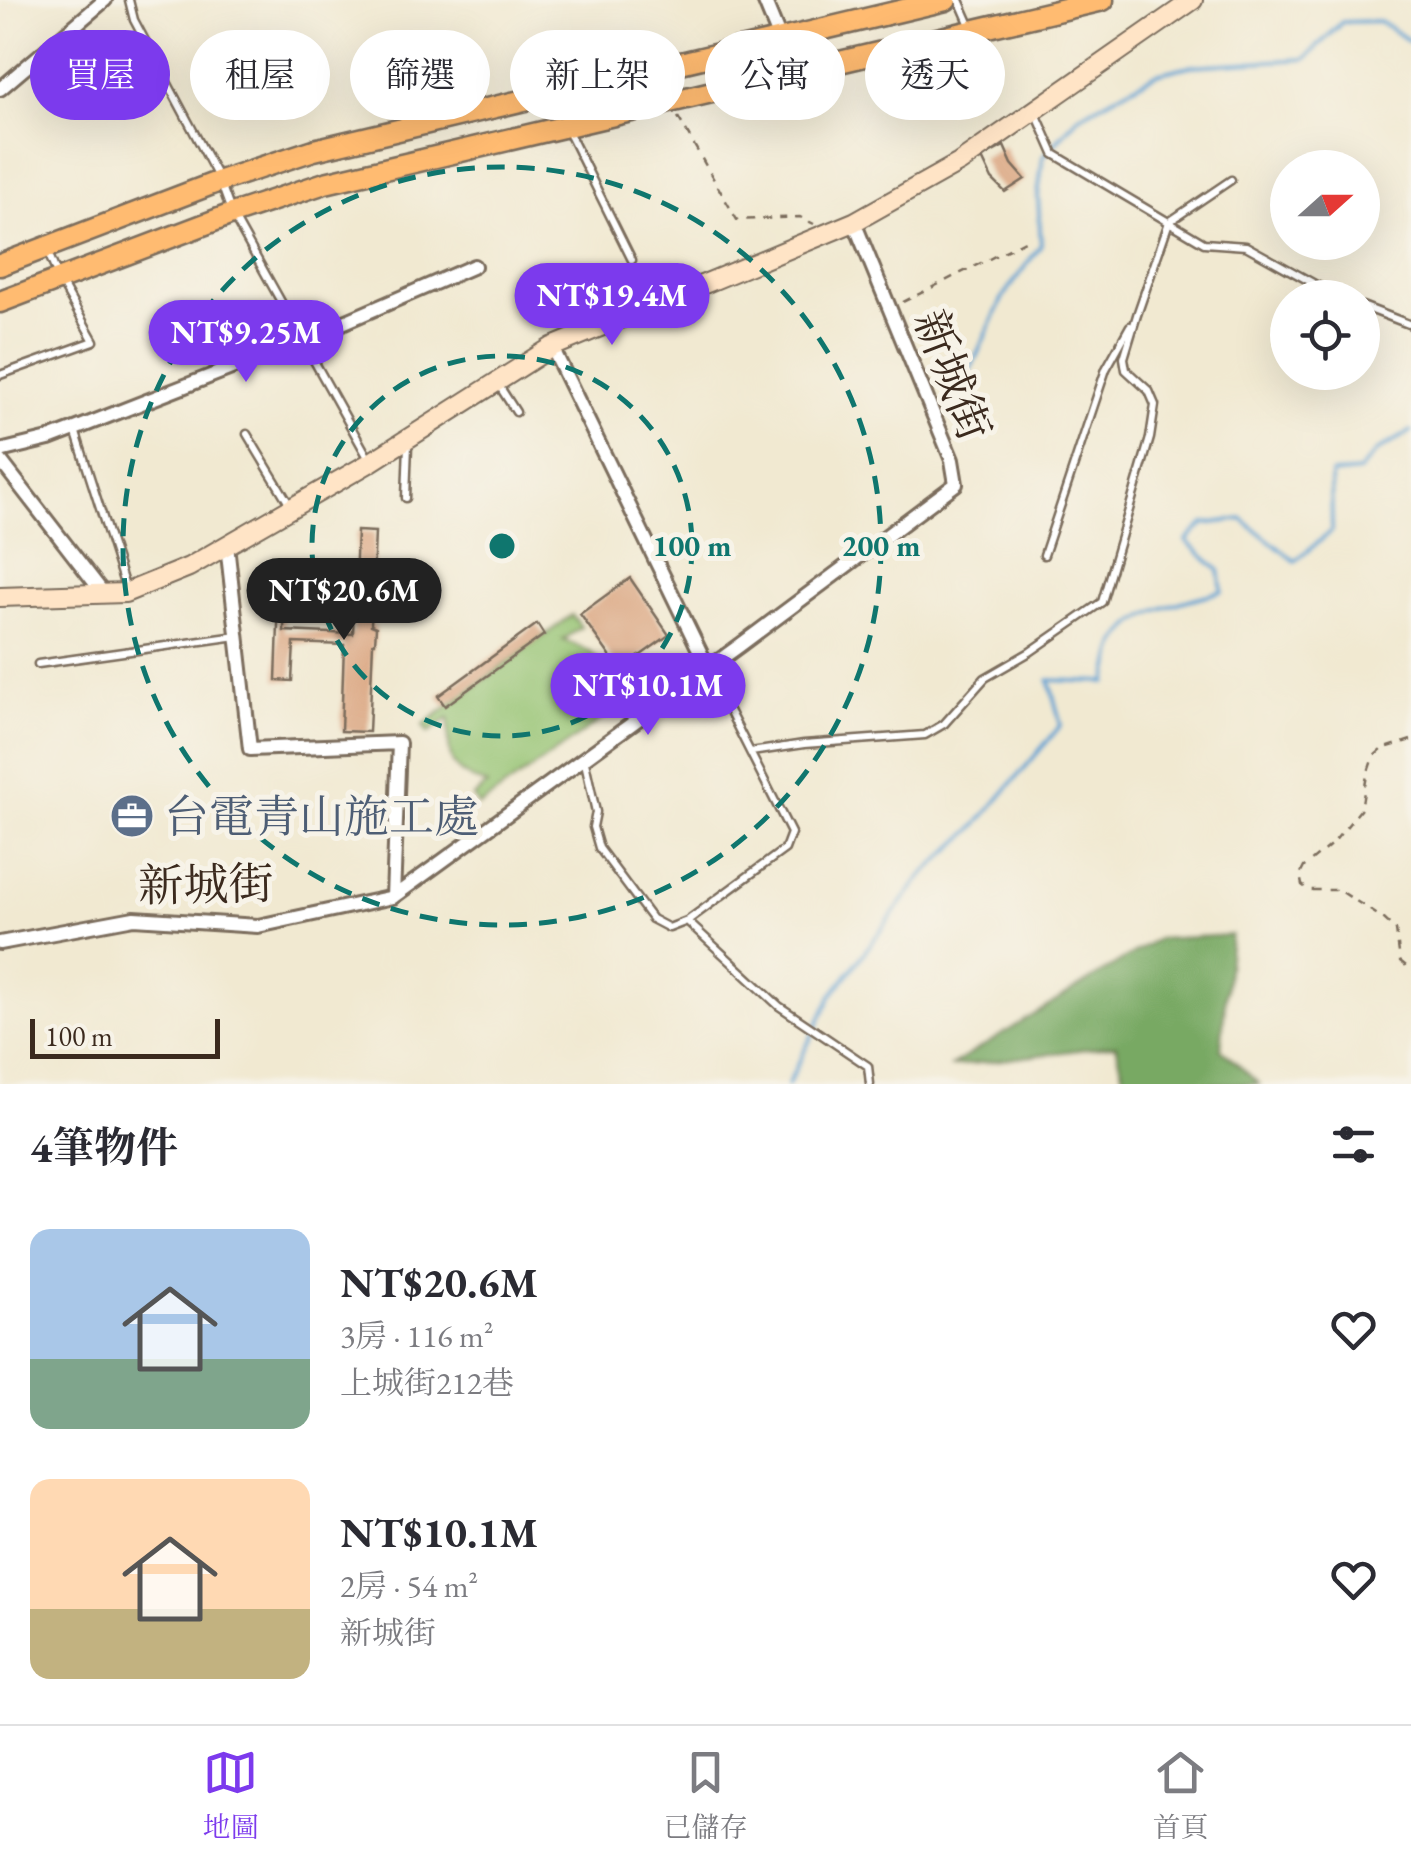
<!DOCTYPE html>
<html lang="zh-TW">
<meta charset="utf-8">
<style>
body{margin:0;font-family:"EB Garamond","Noto Serif TC",serif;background:#f7f7f7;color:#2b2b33;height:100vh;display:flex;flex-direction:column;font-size:38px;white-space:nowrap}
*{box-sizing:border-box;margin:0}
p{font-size:32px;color:#7c7c81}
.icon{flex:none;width:55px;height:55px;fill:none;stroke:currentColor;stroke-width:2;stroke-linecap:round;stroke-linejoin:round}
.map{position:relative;height:1084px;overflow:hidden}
.panel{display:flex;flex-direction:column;background:#fff;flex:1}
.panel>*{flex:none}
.top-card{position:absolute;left:30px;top:30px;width:1352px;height:90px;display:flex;gap:20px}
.needle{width:65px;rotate:69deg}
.tools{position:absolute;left:1270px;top:150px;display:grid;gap:20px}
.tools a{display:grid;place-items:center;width:110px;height:110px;border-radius:50%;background:#fff;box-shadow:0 10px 40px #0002;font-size:50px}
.scale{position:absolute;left:30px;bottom:25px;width:190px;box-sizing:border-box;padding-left:10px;border:5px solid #3b2a1e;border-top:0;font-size:28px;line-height:35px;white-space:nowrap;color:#3b2a1e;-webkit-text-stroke:8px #f7f3e8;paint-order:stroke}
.price{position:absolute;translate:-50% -85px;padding:0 22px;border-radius:35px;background:#7c3aed;color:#fff;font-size:32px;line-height:65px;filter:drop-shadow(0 2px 5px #0008)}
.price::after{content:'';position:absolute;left:50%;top:60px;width:30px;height:22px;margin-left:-15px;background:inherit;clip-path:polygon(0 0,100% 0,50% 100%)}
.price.on{background:#222;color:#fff}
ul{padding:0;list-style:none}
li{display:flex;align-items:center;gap:30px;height:250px;padding:0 30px}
li span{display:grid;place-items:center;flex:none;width:280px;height:200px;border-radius:20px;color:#555}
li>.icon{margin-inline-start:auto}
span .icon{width:120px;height:120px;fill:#fffc;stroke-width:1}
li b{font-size:42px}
h2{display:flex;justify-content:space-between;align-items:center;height:120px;padding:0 30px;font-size:42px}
.tag{padding:0 35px;border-radius:45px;background:#fff;box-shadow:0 10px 40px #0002;font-size:35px;line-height:90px}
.tag.on{background:#7c3aed;color:#fff}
.tabs{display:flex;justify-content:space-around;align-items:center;height:140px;border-top:2px solid #e1e1e2;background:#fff;font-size:28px;color:#7c7c81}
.tabs a{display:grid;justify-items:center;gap:5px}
.tabs .on{color:#7c3aed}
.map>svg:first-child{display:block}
.green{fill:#95c372;stroke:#687648;stroke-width:2.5}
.forest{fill:#78a964;stroke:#5a6a41;stroke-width:2.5}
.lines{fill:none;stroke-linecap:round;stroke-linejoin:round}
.stream{stroke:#5da1d2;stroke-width:4}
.building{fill:#dca985}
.lane-casing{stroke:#7b6d5d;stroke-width:11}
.street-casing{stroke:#7b6d5d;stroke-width:18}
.secondary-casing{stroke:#7b6d5d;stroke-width:22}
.primary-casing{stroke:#7b6d5d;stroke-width:25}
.path{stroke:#7b6d5d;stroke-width:2.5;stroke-dasharray:8 8;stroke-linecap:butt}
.lane{stroke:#fff;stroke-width:6}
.street{stroke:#fff;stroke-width:12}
.secondary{stroke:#ffe4c6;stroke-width:18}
.primary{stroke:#ffbb71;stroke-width:20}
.ring{fill:none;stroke:#0f766e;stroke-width:5;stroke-dasharray:18 12}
.labels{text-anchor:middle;stroke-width:10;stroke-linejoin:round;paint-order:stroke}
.street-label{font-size:45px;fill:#3b2a1e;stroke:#f7f3e8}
.service-label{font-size:45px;fill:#4e5e75;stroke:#f7f3e8;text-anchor:start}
.centre{fill:#0f766e;stroke:#f7f3e8;stroke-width:5}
.ring-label{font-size:30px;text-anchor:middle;font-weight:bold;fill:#0f766e;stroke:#f7f3e8;stroke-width:10;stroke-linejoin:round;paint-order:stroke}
</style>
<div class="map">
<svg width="1411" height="1084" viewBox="0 0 1411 1084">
<rect width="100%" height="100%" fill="#f7f3e8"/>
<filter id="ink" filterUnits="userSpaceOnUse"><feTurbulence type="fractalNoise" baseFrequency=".01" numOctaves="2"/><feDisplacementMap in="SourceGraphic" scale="20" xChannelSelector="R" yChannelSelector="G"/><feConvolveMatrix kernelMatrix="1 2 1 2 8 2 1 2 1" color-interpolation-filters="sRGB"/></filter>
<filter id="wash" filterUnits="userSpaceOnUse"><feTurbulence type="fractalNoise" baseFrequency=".0048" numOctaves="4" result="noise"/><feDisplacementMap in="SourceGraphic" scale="40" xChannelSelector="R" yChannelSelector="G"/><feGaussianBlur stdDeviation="2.25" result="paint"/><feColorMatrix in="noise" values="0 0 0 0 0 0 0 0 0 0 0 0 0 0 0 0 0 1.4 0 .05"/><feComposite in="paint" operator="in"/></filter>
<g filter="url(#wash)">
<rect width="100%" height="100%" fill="#f1e9d1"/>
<path class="green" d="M572 615 581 627 563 640C581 647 600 652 604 674 606 683 605 691 607 699L638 677 646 688 479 806 473 797 487 785C447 771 448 759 449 718L428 733 423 725Z"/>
<path class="forest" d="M1231 935 1221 1049 1259 1084H1126L1116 1045 949 1067 1157 939Z"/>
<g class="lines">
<path class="stream" d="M959 395 1003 297 1041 245 1038 196 1043 157 1079 116 1156 74 1190 66 1305 59 1342 22 1379 21 1411 42
M788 1084 832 995 922 876 974 828 1061 725 1049 680 1107 682C1110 670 1112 654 1117 643 1136 608 1188 601 1222 591L1219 570 1186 541 1204 524 1242 519 1295 561 1332 531 1331 474 1359 471 1377 451 1411 431"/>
</g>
<g id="blocks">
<path class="building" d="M1004 146 1012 164 1025 179 1005 192 992 179 982 158Z
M357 531 375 532 371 625 376 627 375 643H373L369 732 341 731 344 645 294 643 292 681 276 680 279 597H285L284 631 353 634Z
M630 578 669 635 620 670 580 614Z
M537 624 544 635 445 706 438 696Z"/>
</g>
</g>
<g filter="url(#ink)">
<use href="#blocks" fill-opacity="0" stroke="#7b6d5d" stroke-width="2.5"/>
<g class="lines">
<defs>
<path id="lane" d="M129 0 134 20 220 181 232 214 370 461
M959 0 970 25
M1035 111 1054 154 1204 243 1246 246 1340 298
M568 131 632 260
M1362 306 1411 325
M1137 315 1169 222 1231 180
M0 375 94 341 59 279 47 250
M498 384 516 412
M75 430 126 590
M247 434 291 507
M406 498 408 444
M1044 555 1106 369 1130 326
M38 664 237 636
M751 752 804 744 925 735 944 724 985 678 1030 652 1102 602 1150 438 1155 405 1149 391 1126 370 1124 358 1137 315
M584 758 596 812 593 827 599 848 652 919 669 928 687 921 785 849 791 833 708 669
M687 921 779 1006 868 1066 870 1084"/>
<path id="street" d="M764 0 780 39 791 74
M0 89 105 0
M552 347 708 668
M0 451 49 439 75 429 303 340 474 266
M0 460 103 593
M227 545 250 749 399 743 393 897
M0 943 134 918 258 926 393 897 739 646 956 484 952 460 854 222"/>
<path id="secondary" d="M0 597 125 593 189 567 371 462 552 347 854 222 959 163 1193 0"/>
<path id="primary" d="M0 265 220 181 314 150 946 0
M0 302 232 214 325 183 1103 0"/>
</defs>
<use href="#lane" class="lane-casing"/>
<use href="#street" class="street-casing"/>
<use href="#secondary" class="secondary-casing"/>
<use href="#primary" class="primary-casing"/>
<path class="path" d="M678 117 737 220 800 217 814 224
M903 302 1027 240
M1411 740 1382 749 1373 757 1367 775 1361 809 1333 843 1304 867 1300 875 1302 885 1309 890H1339L1384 919 1396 930 1400 961 1411 970"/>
<use href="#lane" class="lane"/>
<use href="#street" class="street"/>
<use href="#secondary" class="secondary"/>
<use href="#primary" class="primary"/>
</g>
</g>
<g class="ring">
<circle cx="502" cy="546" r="190"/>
<circle cx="502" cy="546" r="379"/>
</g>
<defs>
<symbol id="office-disc" viewBox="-11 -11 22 22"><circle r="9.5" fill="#5c6f8a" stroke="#f7f3e8"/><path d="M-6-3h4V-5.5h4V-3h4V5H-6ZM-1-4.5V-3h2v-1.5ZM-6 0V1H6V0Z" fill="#fff"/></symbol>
</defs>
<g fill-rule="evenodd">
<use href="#office-disc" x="107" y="791" width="50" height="50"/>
</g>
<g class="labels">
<g class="street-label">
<text transform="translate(953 375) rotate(69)" y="16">新城街</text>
<text transform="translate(206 884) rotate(-1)" y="16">新城街</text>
</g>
<g class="service-label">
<text x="164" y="832">台電青山施工處</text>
</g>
</g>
<circle cx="502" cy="546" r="15" class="centre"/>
<g class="ring-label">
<text x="692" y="556">100 m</text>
<text x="881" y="556">200 m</text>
</g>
</svg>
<div class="tools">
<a><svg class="needle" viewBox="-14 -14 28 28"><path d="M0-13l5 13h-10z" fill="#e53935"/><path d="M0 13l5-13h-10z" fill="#7c7c81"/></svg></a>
<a><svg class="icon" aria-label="locate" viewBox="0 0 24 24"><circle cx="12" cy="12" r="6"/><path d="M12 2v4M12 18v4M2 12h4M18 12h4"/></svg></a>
</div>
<div class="scale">100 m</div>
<b class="price" style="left:612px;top:348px">NT$19.4M</b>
<b class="price" style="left:246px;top:385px">NT$9.25M</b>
<b class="price on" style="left:344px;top:643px">NT$20.6M</b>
<b class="price" style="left:648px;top:738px">NT$10.1M</b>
<div class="top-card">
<a class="tag on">買屋</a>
<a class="tag">租屋</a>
<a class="tag">篩選</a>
<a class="tag">新上架</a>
<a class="tag">公寓</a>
<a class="tag">透天</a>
</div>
</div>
<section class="panel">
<h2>4筆物件<svg class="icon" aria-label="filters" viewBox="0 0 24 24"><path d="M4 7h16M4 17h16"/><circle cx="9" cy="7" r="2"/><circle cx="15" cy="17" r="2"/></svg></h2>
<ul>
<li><span style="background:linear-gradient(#a9c7e8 65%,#7fa58c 0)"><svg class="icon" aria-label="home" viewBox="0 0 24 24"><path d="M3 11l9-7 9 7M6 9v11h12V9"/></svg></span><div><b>NT$20.6M</b><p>3房 · 116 m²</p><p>上城街212巷</p></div><svg class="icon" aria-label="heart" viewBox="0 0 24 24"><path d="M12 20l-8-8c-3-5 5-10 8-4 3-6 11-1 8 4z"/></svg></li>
<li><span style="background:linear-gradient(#ffd9b3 65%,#c2b280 0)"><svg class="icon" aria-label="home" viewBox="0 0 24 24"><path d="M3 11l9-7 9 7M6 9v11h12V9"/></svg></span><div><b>NT$10.1M</b><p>2房 · 54 m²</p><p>新城街</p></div><svg class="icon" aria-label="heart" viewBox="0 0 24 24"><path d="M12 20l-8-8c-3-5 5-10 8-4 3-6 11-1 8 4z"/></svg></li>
</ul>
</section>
<nav class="tabs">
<a class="on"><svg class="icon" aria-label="map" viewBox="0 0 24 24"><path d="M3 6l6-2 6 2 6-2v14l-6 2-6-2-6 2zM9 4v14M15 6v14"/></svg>地圖</a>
<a><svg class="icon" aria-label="saved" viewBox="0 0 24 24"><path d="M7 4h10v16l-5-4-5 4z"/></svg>已儲存</a>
<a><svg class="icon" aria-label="home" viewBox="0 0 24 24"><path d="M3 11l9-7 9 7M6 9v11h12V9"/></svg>首頁</a>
</nav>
